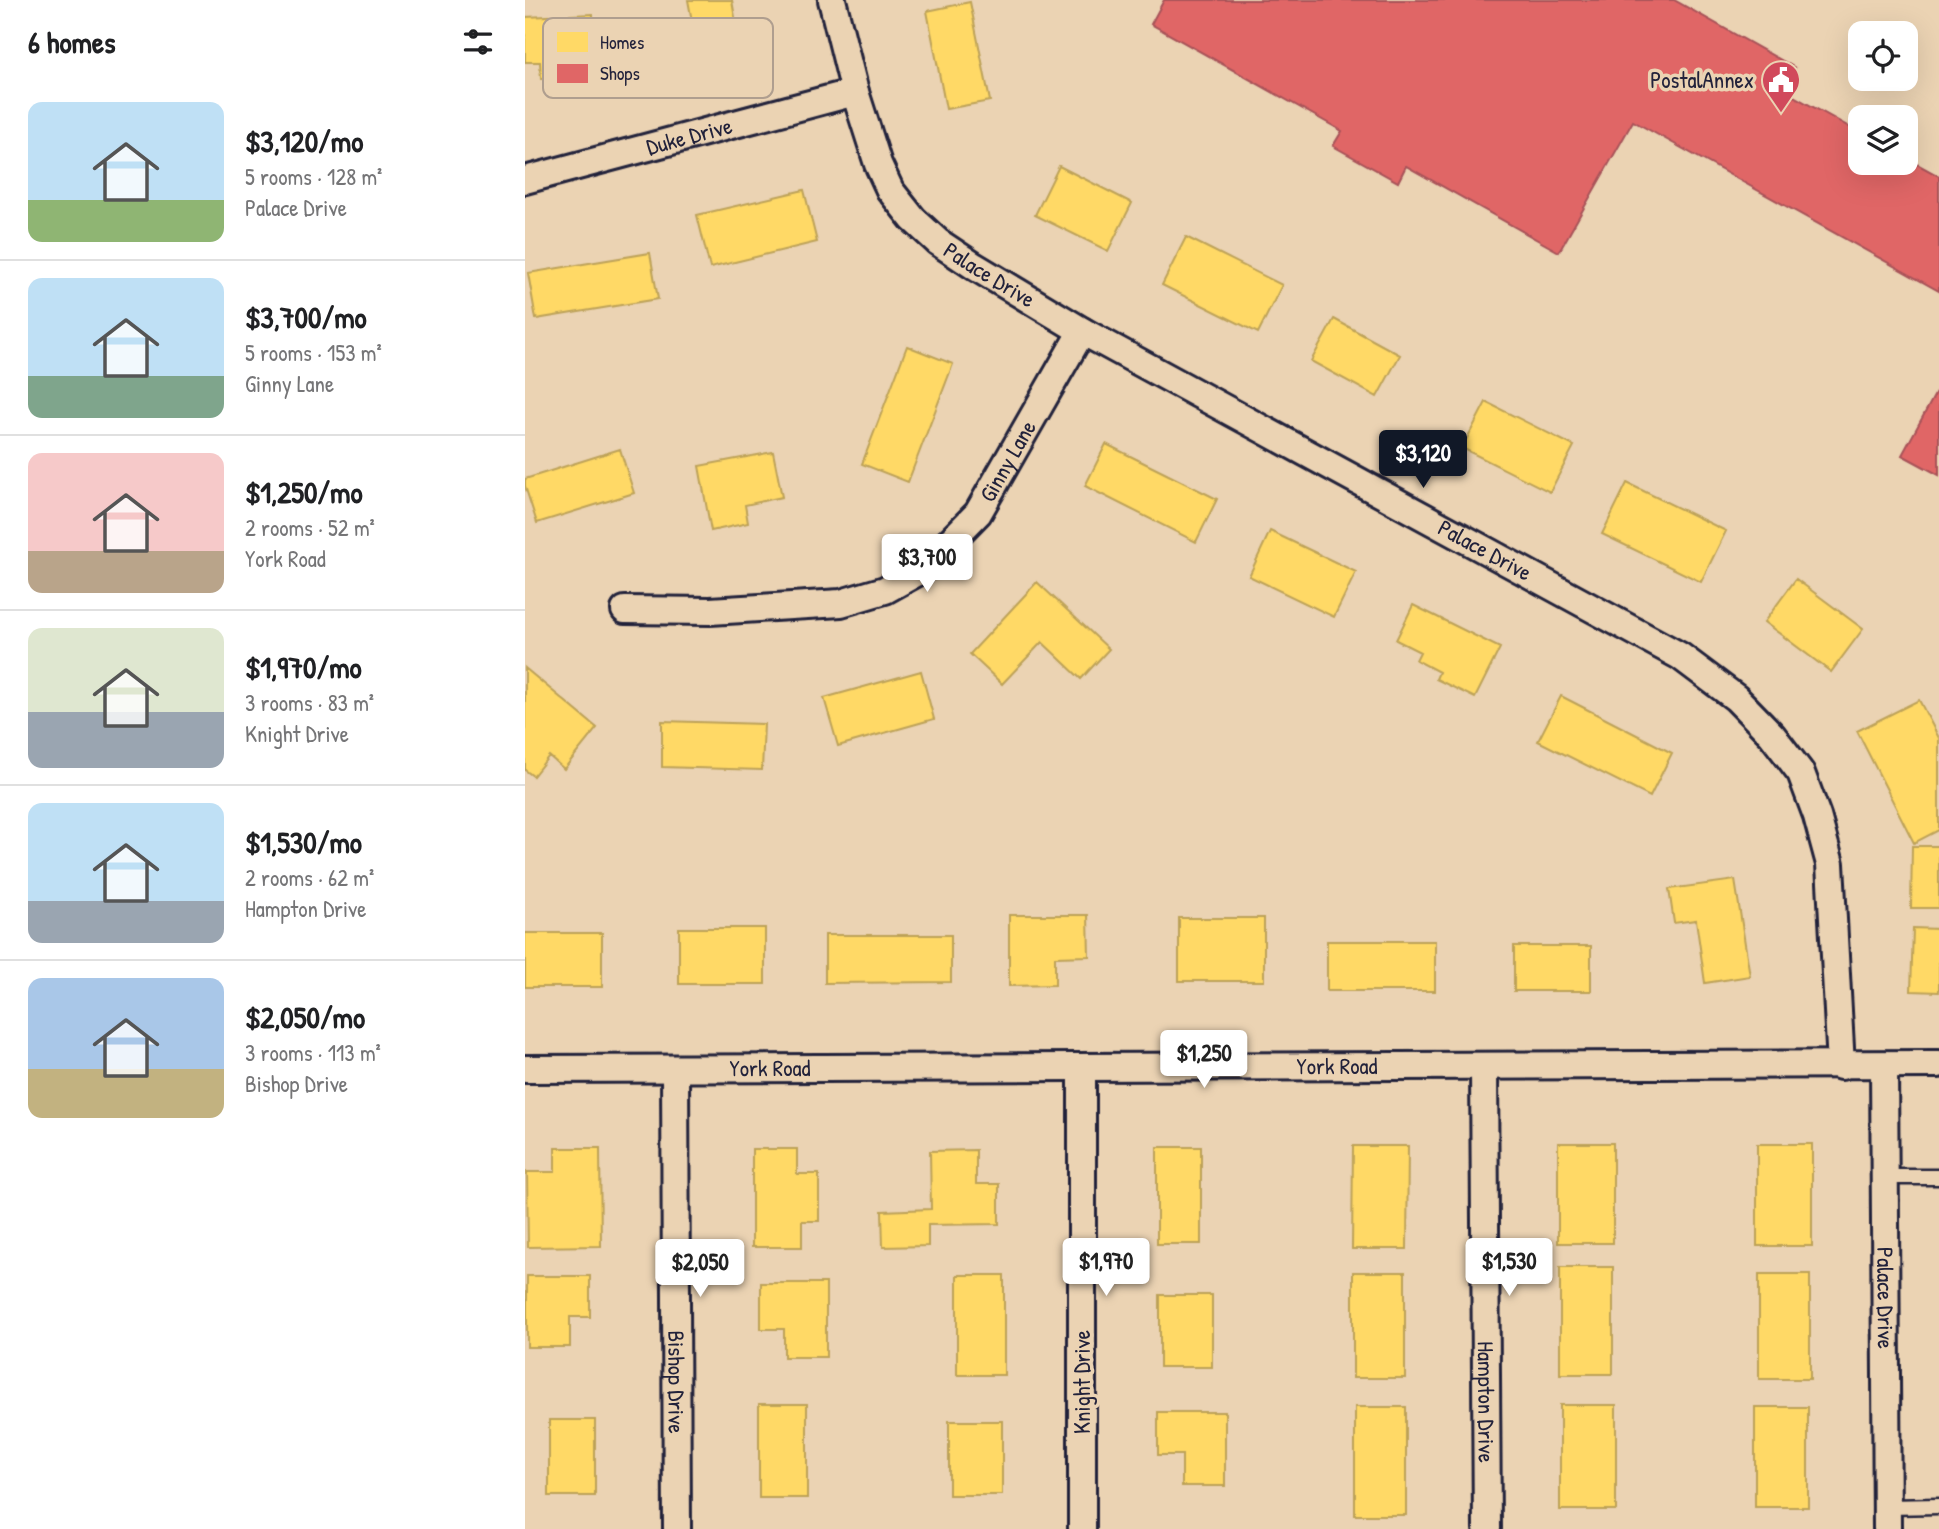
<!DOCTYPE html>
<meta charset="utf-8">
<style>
body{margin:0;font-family:"Patrick Hand",sans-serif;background:#f2f2f2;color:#202124;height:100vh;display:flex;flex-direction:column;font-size:26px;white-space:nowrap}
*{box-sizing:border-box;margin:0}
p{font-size:23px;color:#757577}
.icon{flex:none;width:38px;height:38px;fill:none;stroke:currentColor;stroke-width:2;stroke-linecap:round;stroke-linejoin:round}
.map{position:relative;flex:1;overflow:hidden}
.sheet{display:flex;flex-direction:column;background:#fff;width:525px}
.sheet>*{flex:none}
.buttons{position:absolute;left:1323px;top:21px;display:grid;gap:14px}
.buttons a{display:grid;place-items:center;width:70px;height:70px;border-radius:14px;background:#fff;box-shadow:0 7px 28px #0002;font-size:35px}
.price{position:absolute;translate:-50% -60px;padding:0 16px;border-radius:7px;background:#fff;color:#222;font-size:23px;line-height:46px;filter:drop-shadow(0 2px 4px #0008)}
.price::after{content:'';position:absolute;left:50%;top:42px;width:21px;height:16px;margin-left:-10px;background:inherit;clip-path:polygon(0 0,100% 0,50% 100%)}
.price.active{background:#111827;color:#fff}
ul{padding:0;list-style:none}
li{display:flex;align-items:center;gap:21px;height:175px;padding:0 28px}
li+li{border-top:2px solid #e0e0e0}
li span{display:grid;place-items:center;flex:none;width:196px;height:140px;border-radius:14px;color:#555}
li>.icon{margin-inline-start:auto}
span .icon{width:84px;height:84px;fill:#fffc;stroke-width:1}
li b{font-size:30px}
h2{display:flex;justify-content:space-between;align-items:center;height:84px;padding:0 28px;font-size:30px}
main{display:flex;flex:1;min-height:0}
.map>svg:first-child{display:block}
.homes{fill:#ffd966;stroke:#bda259;stroke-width:2}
.shops{fill:#e06666;stroke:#a75259;stroke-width:2}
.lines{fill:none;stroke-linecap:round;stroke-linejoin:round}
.service-casing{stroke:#22223b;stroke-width:19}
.minor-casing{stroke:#22223b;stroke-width:32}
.service{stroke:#ebd3b3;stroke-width:14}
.minor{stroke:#ebd3b3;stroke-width:26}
.labels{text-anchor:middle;stroke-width:7;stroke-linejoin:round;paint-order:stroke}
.poi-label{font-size:23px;fill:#22223b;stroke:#ebd3b3;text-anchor:end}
.street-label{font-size:23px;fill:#22223b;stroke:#ebd3b3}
.key{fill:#ebd3b3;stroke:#af9e8f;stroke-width:2}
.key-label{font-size:19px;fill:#22223b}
</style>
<main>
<section class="sheet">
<h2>6 homes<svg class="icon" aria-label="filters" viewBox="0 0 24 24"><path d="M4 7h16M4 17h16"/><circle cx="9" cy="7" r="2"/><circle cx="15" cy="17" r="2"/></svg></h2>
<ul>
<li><span style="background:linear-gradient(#bfe0f5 70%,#8fb573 0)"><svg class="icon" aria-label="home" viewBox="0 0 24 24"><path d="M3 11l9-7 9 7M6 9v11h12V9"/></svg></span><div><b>$3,120/mo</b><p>5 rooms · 128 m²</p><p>Palace Drive</p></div></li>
<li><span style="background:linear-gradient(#bfe0f5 70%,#7fa58c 0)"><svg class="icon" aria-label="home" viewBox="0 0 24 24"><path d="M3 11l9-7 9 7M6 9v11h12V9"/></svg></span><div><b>$3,700/mo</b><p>5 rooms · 153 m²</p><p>Ginny Lane</p></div></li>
<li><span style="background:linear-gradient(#f6c9c9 70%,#b9a48a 0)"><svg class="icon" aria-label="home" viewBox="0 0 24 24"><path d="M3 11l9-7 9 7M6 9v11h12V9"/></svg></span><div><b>$1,250/mo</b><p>2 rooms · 52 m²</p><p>York Road</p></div></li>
<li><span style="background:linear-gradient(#dfe7d0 60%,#9aa5b1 0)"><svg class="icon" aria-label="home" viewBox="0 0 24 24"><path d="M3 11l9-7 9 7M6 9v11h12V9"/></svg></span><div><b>$1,970/mo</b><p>3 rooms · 83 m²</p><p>Knight Drive</p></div></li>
<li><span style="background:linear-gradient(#bfe0f5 70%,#9aa5b1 0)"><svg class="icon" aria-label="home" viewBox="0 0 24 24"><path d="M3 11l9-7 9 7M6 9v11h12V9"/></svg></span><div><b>$1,530/mo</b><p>2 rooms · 62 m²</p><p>Hampton Drive</p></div></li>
<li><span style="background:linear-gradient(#a9c7e8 65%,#c2b280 0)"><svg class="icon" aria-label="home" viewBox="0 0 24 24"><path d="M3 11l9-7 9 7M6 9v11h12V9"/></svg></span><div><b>$2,050/mo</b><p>3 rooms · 113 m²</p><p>Bishop Drive</p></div></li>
</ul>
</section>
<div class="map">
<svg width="1414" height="1529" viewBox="0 0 1414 1529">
<rect width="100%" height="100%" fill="#ebd3b3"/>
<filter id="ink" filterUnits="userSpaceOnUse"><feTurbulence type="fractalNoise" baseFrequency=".0143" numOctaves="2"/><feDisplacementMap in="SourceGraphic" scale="14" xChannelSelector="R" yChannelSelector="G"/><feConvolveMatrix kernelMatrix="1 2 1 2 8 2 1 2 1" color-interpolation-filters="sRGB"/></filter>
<g filter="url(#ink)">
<path class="homes" d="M163 0H207L215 46 173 53Z
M445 2 465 101 421 109 402 11Z
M68 14 70 77 16 79 15 62H0V17Z
M534 166 607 203 583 251 510 215Z
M279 190 292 242 185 268 172 215Z
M661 237 757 285 733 333 637 285Z
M125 253 133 299 11 319 3 273Z
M809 319 875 355 852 397 786 361Z
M382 346 428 364 383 482 337 464Z
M961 402 1049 446 1025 492 937 448Z
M581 444 692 499 671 542 560 486Z
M95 449 109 493 12 523 0 486V479Z
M248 452 257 497 220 505 223 523 186 531 174 466Z
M1102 483 1201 531 1176 582 1077 534Z
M745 531 831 572 809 617 724 576Z
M1271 579 1338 629 1306 672 1239 622Z
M512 582 584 649 556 679 517 642 477 684 445 654Z
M888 605 975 648 950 698 911 679 914 672 891 660 895 652 871 640Z
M0 668 72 728 39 769 24 756 8 776 0 770Z
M396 671 409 719 313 746 299 698Z
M1036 696 1147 753 1125 797 1013 741Z
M1394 700 1414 738V830L1389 843 1332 731Z
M137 721 239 724 237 770 137 767Z
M1387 846H1414V908H1386Z
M1210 880 1225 976 1180 983 1171 920 1149 923 1144 889Z
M484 915H563L564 956 530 957V985L484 986Z
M654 918H739V981H654Z
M154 928H240V984H154Z
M1388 928 1414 929V992L1386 991Z
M0 933H77V987H0Z
M300 935H426V982L300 983Z
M802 941H910V991H802Z
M989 946H1066V991H989Z
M1033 1143H1088V1243H1033Z
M1232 1144H1287V1246H1232Z
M828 1146H883L882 1249H827Z
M632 1147H676V1244H632Z
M30 1148H75L76 1246 3 1247 2 1172H30Z
M227 1149H272V1174H294V1221H277V1247H227Z
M451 1150V1184H474V1224L403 1225V1246L358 1247 357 1211 406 1209 405 1151Z
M1035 1267H1088V1374H1035Z
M828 1272H880V1378H828Z
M1234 1274H1285V1379H1234Z
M432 1275H479V1375H432Z
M2 1276H65V1317H45V1347H2Z
M236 1283H301V1357H259V1329H236Z
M635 1295H687V1367H635Z
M234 1404H282V1498H234Z
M1035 1405H1091V1510H1035Z
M830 1407H881V1515H830Z
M1230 1407H1283V1507H1230Z
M633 1412H700V1486H657V1455H633Z
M24 1420H70V1496H24Z
M424 1421H477V1495H424Z"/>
<path class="shops" d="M639 0H1149L1270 68 1258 90 1335 133V163H1381V158L1414 176V291L1108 121 1034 252 881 166 873 182 808 146 817 131 626 24Z
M1414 387V475L1377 455Z"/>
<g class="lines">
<defs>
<path id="service" d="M1359 1177H1414
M1362 1507 1414 1506"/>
<g id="minor">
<path id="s1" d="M307 0 330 92 353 164 365 190 388 219 413 242 449 266 557 331 1155 656 1211 698 1247 735 1276 773 1292 816 1305 864 1316 1066"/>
<path id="s2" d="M0 180 330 92"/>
<path id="s3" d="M100 610 185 611 316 603 360 590 398 569 453 513 557 331"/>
<path id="s4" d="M1359 1065 1362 1529"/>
<path id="s5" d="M959 1066 962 1529"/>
<path id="s6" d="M0 1069 1414 1064"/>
<path id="s7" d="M150 1069 152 1529"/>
<path d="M557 1529V1067"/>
</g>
</defs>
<use href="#service" class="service-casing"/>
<use href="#minor" class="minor-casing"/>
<use href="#service" class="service"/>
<use href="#minor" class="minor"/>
</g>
</g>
<defs>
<symbol id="civic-pin" viewBox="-11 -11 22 30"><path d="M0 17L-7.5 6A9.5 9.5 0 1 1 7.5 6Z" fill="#d1495b" stroke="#ebd3b3"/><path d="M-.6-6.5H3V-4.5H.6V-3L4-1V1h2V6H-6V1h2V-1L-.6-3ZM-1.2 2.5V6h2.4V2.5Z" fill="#fff"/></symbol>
</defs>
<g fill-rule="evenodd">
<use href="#civic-pin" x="1234" y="58" width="44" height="60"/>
</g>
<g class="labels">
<g class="poi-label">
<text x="1229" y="88">PostalAnnex</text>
</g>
<g class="street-label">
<text dy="8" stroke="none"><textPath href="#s2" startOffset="170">Duke Drive</textPath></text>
<text dy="8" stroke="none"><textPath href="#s1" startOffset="331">Palace Drive</textPath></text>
<text dy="8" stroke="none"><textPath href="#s3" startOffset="444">Ginny Lane</textPath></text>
<text dy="8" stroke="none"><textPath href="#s1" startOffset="898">Palace Drive</textPath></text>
<text dy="8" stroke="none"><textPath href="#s6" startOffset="812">York Road</textPath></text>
<text dy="8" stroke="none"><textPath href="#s6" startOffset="245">York Road</textPath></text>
<text dy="8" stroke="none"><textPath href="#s4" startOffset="233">Palace Drive</textPath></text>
<text transform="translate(557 1382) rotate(-90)" y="8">Knight Drive</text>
<text dy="8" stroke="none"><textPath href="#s7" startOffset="313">Bishop Drive</textPath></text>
<text dy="8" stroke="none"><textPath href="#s5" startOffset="336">Hampton Drive</textPath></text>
</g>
</g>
<rect x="18" y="18" width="230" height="80" rx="10" class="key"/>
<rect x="32" y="32" width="31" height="20" fill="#ffd966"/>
<rect x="32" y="64" width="31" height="19" fill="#e06666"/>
<g class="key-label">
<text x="75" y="49">Homes</text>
<text x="75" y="80">Shops</text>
</g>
</svg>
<div class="buttons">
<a><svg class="icon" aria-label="locate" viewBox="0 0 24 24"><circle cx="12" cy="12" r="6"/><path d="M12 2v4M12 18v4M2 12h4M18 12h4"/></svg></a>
<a><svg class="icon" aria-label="layers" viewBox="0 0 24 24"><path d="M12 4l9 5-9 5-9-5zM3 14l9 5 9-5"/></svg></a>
</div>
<b class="price active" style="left:898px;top:490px">$3,120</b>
<b class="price" style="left:402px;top:594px">$3,700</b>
<b class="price" style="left:679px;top:1090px">$1,250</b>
<b class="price" style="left:581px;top:1298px">$1,970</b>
<b class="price" style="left:984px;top:1298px">$1,530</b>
<b class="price" style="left:175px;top:1299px">$2,050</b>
</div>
</main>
